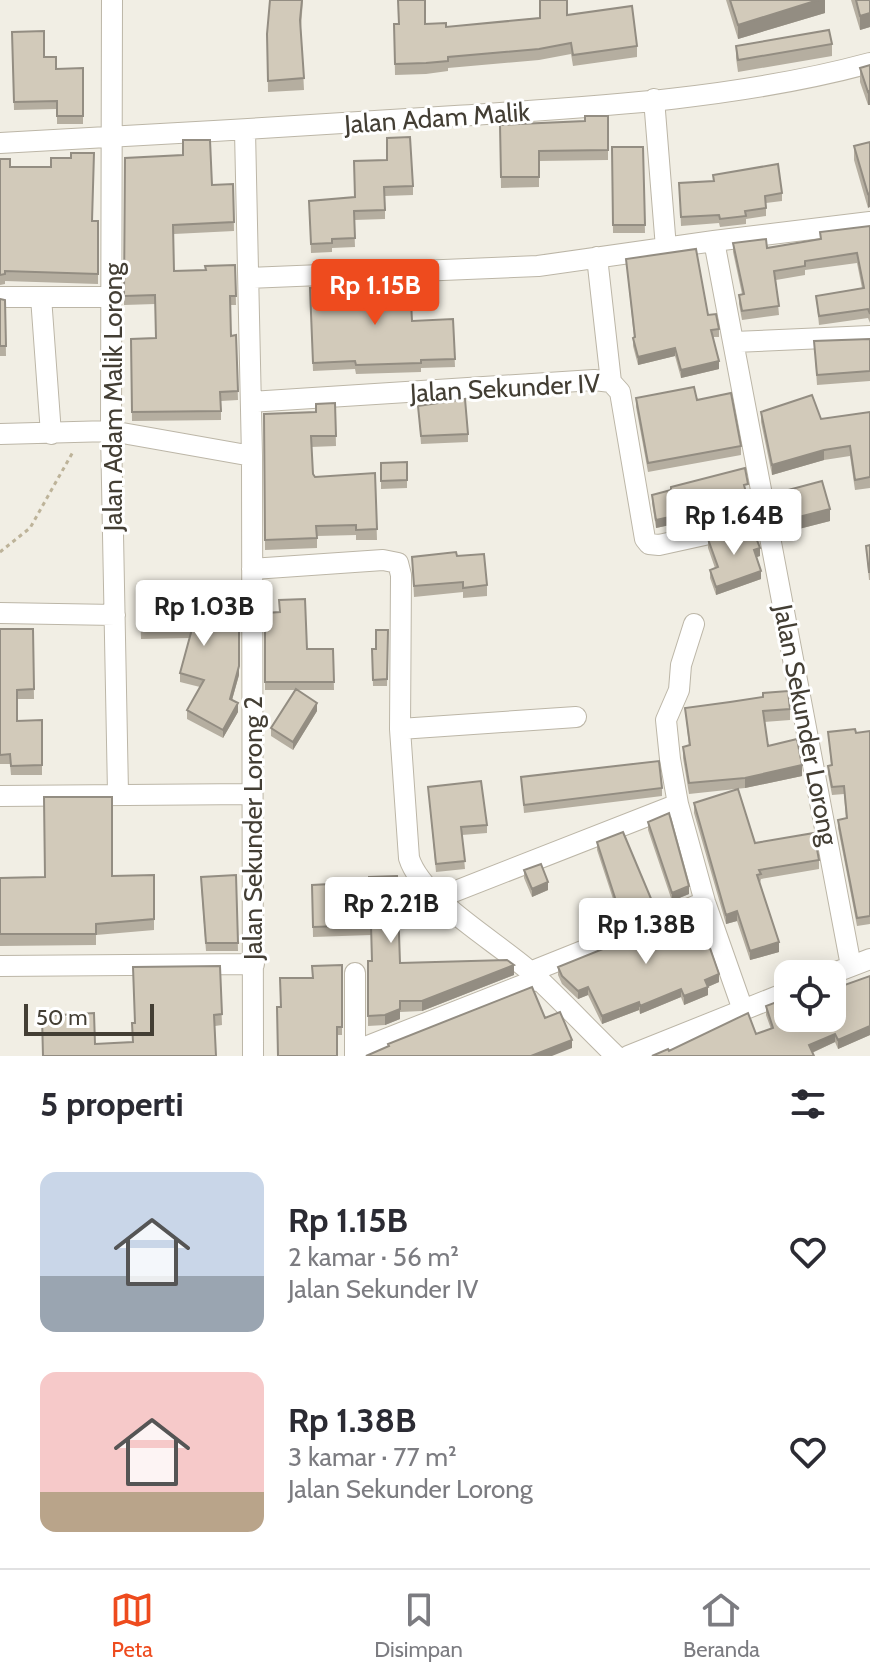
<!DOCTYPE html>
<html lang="id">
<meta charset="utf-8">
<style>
body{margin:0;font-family:Cabin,sans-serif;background:#f7f7f7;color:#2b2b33;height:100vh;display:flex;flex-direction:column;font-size:30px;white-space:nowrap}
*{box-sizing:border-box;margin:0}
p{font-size:26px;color:#7c7c81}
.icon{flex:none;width:44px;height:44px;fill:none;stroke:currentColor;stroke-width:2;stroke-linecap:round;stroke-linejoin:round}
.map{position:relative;height:1056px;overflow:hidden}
.drawer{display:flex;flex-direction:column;background:#fff;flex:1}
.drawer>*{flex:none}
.buttons{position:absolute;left:774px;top:960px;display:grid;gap:16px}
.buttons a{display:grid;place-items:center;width:72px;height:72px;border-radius:16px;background:#fff;box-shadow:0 4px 20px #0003;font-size:40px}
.scale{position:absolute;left:24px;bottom:20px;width:130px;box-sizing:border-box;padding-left:8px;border:4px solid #433e34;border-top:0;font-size:22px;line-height:28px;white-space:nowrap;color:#433e34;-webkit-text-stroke:6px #fff;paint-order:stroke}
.price{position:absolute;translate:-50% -68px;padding:0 18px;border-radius:8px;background:#fff;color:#222;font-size:26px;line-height:52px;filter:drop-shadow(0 2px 4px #0008)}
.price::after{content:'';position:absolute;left:50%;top:48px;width:24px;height:18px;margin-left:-12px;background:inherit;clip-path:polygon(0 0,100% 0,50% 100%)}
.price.selected{background:#ee4b1e;color:#fff}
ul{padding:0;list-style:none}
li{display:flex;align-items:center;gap:24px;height:200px;padding:0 40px}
li span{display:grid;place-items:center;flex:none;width:224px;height:160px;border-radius:16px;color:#555}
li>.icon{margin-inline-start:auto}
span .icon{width:96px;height:96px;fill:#fffc;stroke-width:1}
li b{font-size:34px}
h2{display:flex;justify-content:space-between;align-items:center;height:96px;padding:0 40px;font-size:34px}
.tabs{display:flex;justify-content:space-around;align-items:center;height:112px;border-top:2px solid #e1e1e2;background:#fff;font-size:22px;color:#7c7c81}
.tabs a{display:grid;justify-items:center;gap:4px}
.tabs .selected{color:#ee4b1e}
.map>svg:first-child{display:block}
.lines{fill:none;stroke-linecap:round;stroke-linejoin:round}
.minor-casing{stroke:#bcb6a7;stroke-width:22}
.path{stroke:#bdb399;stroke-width:3;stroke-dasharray:4 4;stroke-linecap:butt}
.minor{stroke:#fff;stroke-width:20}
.wall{fill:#b5aea0}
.shaded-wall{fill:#938d82}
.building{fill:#d2caba;stroke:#938d82;stroke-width:2}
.labels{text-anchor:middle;stroke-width:6;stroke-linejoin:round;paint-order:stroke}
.street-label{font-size:26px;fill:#433e34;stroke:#fff}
</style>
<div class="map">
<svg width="870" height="1056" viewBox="0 0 870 1056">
<rect width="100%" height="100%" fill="#f1eee4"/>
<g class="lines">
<defs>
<path id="minor" d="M112 0 111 431 118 793
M654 99 666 248
M245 131 252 456 253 1056
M0 143C152 135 303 126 455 116 592 107 737 99 870 63
M714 241 851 966
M597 257 611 382
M249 278 538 266 714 241 870 222
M0 297H112
M41 297 51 434
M734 342 870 336
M251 402 594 380 611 382 620 392 645 539 649 544 659 545 768 521
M0 434 111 431 252 456
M252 569 383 560 398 563 401 575 400 729 409 858C422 900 499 943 533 974 561 1000 588 1029 616 1056
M0 613 115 615
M694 624 681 665 679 690 666 720 670 759 678 804 705 902 743 1010
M400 729 576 717
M0 796 252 794
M438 898 678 804
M0 966 254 964
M530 972 705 902
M831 974 870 959
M355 1051V973
M355 1056V1051L538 979
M628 1056 788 992"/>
</defs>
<use href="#minor" class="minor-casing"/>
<path class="path" d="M0 552 30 528 74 450"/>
<use href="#minor" class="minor"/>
</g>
<path class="wall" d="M270 0H303L301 28 304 90 268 92 267 34Z
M726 0H825V13L738 39Z
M851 0H870V27L860 30Z
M567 15 637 46V57L573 66 571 54 539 60 448 68V71L426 74 395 75 394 24H425L446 27Z
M12 32 56 69 83 68V124H57V109L14 110Z
M832 44V56L738 72 736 58V46Z
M870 65V105H868L860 82V68Z
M608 116V160L539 161V187L501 188 500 125 585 121Z
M870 142 868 208 854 160V146Z
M612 147H643L645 233H613Z
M125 158 212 185 233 184 234 231 174 234V271L206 270 235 265 236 305H230L231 336 236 335 238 400 221 401V420L132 421 131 339 156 338 155 304 124 305Z
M0 159 92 221H98V284L5 281V284L0 285Z
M354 161 413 186V195L385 196V219L354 220 355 247 332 248V252L311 253 309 201 355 197Z
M713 175 782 193V201L766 203V216L746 219V224L720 227 719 223 681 226 679 183 713 181Z
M870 226V323L868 318 819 325 816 296 862 288 857 263 805 270V275L776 280 779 315 742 320 739 304V295L742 294 733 252V243L767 248 820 240V232Z
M626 259 708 315 719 329V337H713L719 369 681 378 675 356 638 365 633 346V338H634Z
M310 288 412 321 453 319 455 367 421 368V372L356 374 355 369 313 371Z
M0 299 5 300 6 356H0Z
M870 339V381L817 385 814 341Z
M636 398 697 400 741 446V455L648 472 636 407Z
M335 403 336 446 311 447 313 474 315 477 375 473 377 540H356V535L317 536V548L265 550 264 414 316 412Z
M418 406 468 434V442L421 444Z
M761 412 821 419 870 412V488L855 490 850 456 824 460 772 475 761 422Z
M407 462V488L381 489V463Z
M671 487 748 492 746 493 749 512 703 522 702 518 656 528 652 503V495L671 490Z
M777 493 830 521 783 533 777 504Z
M708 539 760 556 756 557 761 579 716 595 710 578V570L715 568 708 548Z
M870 545V580H869L866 546Z
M457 556 487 585V596L463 598V592L414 597 412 557Z
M176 597 208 599 239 675 232 700 238 712 223 738 187 719V710L200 687 180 682V673L190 638 141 639 140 611 160 610Z
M265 613 307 649H333L334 690H297L317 711 293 750 271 736V728L295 690H265Z
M0 629H33L34 699H17V721L42 720V775H11L10 764H0Z
M388 630 387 686H373L372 649H376Z
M685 708 790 709V720L764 722 768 746 802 776 745 788 689 794 683 758V747L689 746Z
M870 731V924L857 926 838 828V820L846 819 844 794 832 795 828 774V766L831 765 828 732 856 733Z
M521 777 662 788V796L524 813Z
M428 787 487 825V833L462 835 465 869 436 872Z
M694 803 755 843 819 860V869L761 879 760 883 779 952 750 960 737 921 726 924 694 813Z
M648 822 689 894 672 901 648 830Z
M597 842 652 909 606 928 601 915V907L614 902 597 850Z
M524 870 548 890 532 897 524 878Z
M154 875V930L96 935V945L0 946V878Z
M236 875 238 951H206L201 885Z
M369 882 400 963 514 975 422 1011 400 1012V1019L385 1025 368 1026V961H372L371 935 313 937 312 885Z
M342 965V1035H337L312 978Z
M220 966 222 1025 215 1026 216 1056H43L95 1044 133 1042 135 1023Z
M558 967 719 982 708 987V995L684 1005 681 997 640 1014 639 1010 602 1024 588 995 578 999 562 984 558 975Z
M870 976V1035L838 1049 835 1042 812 1053 669 1051 756 1034 771 1029 766 1015V1006L788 1018 836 993V988Z"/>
<path class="shaded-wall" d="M818 0H825V13L738 39V25Z
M870 13V27L860 30V16Z
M870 91V105H868V92Z
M870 193V207L868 208V194Z
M675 348V356L638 365V357Z
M719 361V369L681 378V370Z
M824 450V460L772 475V465Z
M749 504V512L703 522V514Z
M830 509V521L783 533V521Z
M702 510V518L656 528V520Z
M760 548V556L754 558V550Z
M761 571V579L716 595V587Z
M239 666V675L230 707V699Z
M238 703V712L223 738V730Z
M317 703V711L293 750V742Z
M802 765V776L745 788V778Z
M548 882V890L532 897V889Z
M689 886V894L672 901V893Z
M652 901V909L606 928V920Z
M737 911V921L726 924V915Z
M779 942V952L750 960V951Z
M514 965V975L422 1011V1001Z
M719 974V982L705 988V980Z
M588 987V995L578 999V991Z
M708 987V995L684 1005V996Z
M681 989V997L640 1014V1006Z
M639 1002V1010L602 1024V1016Z
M400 1009V1019L385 1025V1015Z
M870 1026V1035L838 1049V1040Z
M835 1034V1042L809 1054V1045Z
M572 1040V1048L552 1056H531Z"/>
<path class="building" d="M270 0H302L300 20 304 78 268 81 267 34Z
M398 0H425V24L446 23V27L540 18V0H567V15L632 6 637 46 573 55 571 43 539 49 448 57V61L426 63 395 64 394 24H399Z
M730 0H818L738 25Z
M856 0H870V13L860 16Z
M829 30 832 44 738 60 736 46Z
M44 31V57H56V69L83 68V116H57V101L14 102 12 32Z
M870 65V91L868 92 860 68Z
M585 116H608V150L539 151V177H501L500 125 585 121Z
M410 137 413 186 384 187 385 210 354 211 355 238 332 239V243L311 244 309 201 355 197 354 161 387 160V138Z
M183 140H210L212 185 233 184 234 222 173 225 174 271 206 270 205 266 235 265 236 296H230L231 336 236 335 238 391 220 392 221 411 132 412 131 339 156 338 155 295 124 296 125 158 183 155Z
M870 142V193L868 194 854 146Z
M612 147H643L645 225H613Z
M71 153H94L92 221H98V274L5 271V274L0 275V159H10V167H51V158H71Z
M778 164 782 193 765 196 766 208 745 211 746 216 720 219 719 215 681 217 679 183 714 181 713 175Z
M870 226V314L868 309 819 316 816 296 864 288 857 253 805 261V266L774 271 779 306 742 311 739 295 744 294 733 243 766 239 767 248 821 239 820 232Z
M696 249 708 315 716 314 719 329 711 330 719 361 681 370 675 348 638 357 633 338 635 337 626 259Z
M410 281 412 321 453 319 455 359 421 360V363L356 365 355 361 313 363 310 288 381 285V283Z
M0 299 5 300 6 346H0Z
M870 339V371L817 375 814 341Z
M694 387 697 400 731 393 741 446 648 463 636 398Z
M812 395 821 419 870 412V477L855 480 850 446 824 450 772 465 761 412Z
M465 399 468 434 421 436 418 406Z
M335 403 336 436H311L313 474 315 477 375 473 377 529 356 530V525L316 526 317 538 265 540 264 414 316 412V404Z
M407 462V480L381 481V463Z
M745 468 748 484 744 485 749 504 703 514 702 510 656 520 652 495 671 490V487Z
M822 481 830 509 783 521 777 493Z
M753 530 760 548 754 550 761 571 716 587 710 570 718 567 708 539Z
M870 545V572H869L866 546Z
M456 552 457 556 484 554 487 585 463 588V582L414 586 412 557Z
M160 591H175L176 597 208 595V599L239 598V666L230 699 238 703 223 730 187 710 204 680 180 673 192 629 141 630 140 611 160 610Z
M305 599 307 649H333L334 682H265V613L280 612 279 600Z
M0 629H33L34 689 17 690V721L42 720V765L11 766 10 754 0 755Z
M376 630H388L387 679 373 680 372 649H376Z
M296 689 317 703 293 742 271 728Z
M788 691 790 709 763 711 768 746 797 739 802 765 745 778 689 783 683 747 690 745 685 708 730 702 763 697V693Z
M855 729 856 733 870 731V916L857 918 838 820 847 818 844 786 832 787 828 766 832 765 828 732Z
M659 761 662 788 524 805 521 777Z
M481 781 487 825 461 827 465 861 436 864 428 787Z
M738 789 755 843 814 833 819 860 759 870 761 874 757 875 779 942 750 951 737 911 726 915 694 803Z
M44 797H112V876L154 875V919L96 924V934H0V878L45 877Z
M669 813 689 886 672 893 648 822Z
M623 832 652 901 606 920 601 907 616 901 597 842Z
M541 864 548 882 532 889 524 870Z
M236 875 238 943H206L201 877Z
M397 876 400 963 507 960 514 965 422 1001H400V1009L385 1015 368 1016V961H372L371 925 313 927 312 885 369 882V877Z
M697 911 719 974 705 980 708 987 684 996 681 989 640 1006 639 1002 602 1016 588 987 578 991 562 976 558 967Z
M342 965V1027H337V1056H278L277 1007H281L280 978H313L312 966Z
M220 966 222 1014 214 1015 216 1056H43L42 1016 94 1013 95 1044 133 1042 132 1023H135L133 967Z
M870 976V1026L838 1040 835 1034 809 1045 814 1056H652L668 1049 669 1051 748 1013 756 1034 773 1028 766 1006 787 998 788 1001V1018H832V995L838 992 836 988Z
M532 987 545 1018 560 1012 572 1040 531 1056H366L389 1046 388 1044Z"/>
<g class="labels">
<g class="street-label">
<text transform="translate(437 118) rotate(-4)" y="9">Jalan Adam Malik</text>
<text transform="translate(505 388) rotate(-3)" y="9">Jalan Sekunder IV</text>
<text transform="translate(113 397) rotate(-90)" y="9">Jalan Adam Malik Lorong</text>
<text transform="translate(806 725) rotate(79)" y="9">Jalan Sekunder Lorong</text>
<text transform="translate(253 828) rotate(-90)" y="9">Jalan Sekunder Lorong 2</text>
</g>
</g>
</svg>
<div class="buttons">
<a><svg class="icon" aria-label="locate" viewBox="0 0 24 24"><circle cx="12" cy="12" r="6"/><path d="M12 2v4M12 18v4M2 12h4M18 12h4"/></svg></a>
</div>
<div class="scale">50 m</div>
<b class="price selected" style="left:375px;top:327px">Rp 1.15B</b>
<b class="price" style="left:734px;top:557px">Rp 1.64B</b>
<b class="price" style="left:204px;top:648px">Rp 1.03B</b>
<b class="price" style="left:391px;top:945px">Rp 2.21B</b>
<b class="price" style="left:646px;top:966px">Rp 1.38B</b>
</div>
<section class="drawer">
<h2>5 properti<svg class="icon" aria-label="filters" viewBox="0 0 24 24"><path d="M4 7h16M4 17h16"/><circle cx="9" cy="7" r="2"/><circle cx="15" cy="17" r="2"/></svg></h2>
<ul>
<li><span style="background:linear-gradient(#c9d6e8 65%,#9aa5b1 0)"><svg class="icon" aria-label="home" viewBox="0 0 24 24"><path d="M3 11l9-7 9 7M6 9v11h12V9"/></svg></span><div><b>Rp 1.15B</b><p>2 kamar · 56 m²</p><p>Jalan Sekunder IV</p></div><svg class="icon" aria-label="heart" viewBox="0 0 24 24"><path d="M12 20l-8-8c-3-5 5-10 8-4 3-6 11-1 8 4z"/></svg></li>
<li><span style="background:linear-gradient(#f6c9c9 75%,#b9a48a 0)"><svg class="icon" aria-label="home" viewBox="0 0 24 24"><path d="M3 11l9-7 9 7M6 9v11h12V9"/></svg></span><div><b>Rp 1.38B</b><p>3 kamar · 77 m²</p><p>Jalan Sekunder Lorong</p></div><svg class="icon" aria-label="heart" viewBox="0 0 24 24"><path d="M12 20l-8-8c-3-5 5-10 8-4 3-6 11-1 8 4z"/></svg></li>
</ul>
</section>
<nav class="tabs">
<a class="selected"><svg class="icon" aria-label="map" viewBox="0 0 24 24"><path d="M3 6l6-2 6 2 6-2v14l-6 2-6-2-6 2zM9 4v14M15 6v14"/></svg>Peta</a>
<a><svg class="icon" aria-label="saved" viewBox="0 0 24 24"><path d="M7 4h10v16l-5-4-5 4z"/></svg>Disimpan</a>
<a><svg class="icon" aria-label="home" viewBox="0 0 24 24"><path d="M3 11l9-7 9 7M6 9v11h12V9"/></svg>Beranda</a>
</nav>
